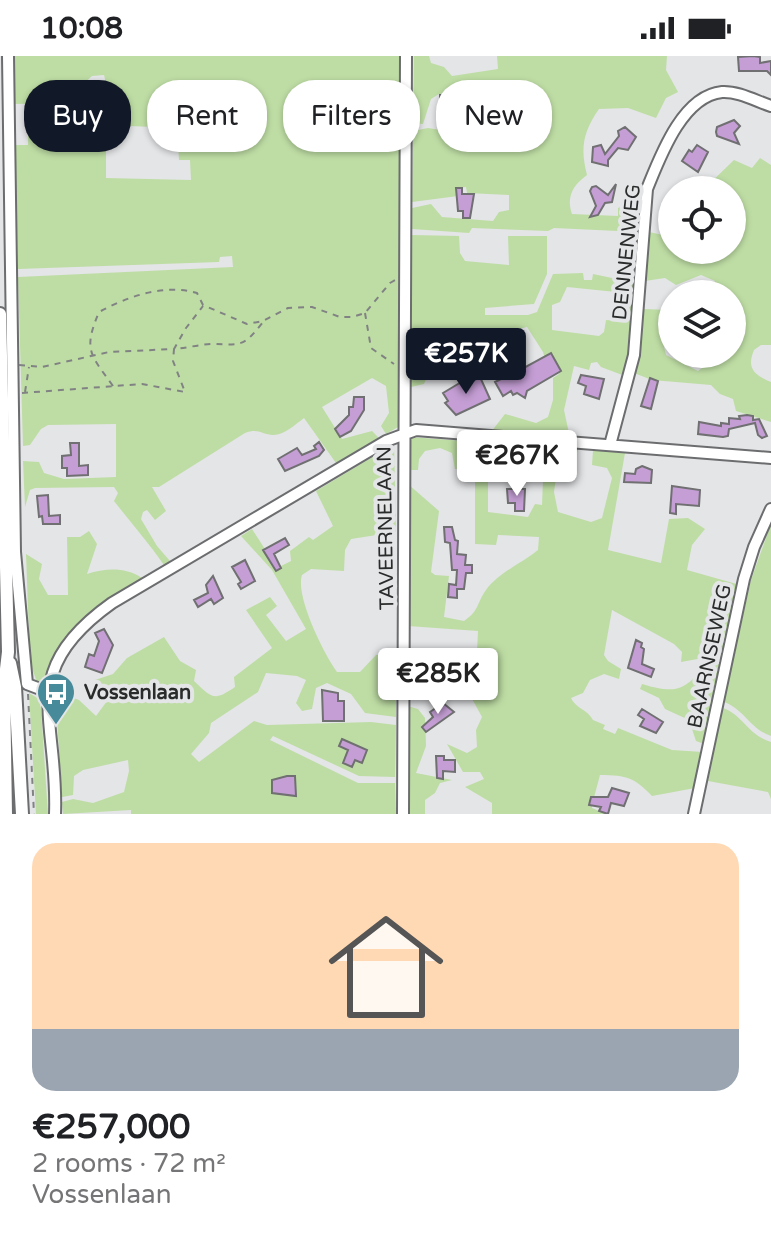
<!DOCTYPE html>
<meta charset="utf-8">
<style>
body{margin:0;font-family:"Varela Round",sans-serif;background:#f6f6f6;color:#202124;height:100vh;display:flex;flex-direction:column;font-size:30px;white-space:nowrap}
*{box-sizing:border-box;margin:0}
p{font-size:26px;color:#757577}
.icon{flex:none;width:44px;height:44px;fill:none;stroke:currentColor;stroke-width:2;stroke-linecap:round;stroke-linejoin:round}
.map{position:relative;height:758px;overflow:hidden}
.panel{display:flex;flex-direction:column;background:#fff;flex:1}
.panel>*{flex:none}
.banner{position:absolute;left:24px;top:24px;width:724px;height:72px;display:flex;gap:16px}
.fabs{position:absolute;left:658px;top:120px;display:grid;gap:16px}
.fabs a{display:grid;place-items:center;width:88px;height:88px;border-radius:50%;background:#fff;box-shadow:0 2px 6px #0004;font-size:40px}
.price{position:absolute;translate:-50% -68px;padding:0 18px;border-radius:8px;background:#fff;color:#222;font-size:26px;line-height:52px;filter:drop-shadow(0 2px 4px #0008)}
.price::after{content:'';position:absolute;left:50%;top:48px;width:24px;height:18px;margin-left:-12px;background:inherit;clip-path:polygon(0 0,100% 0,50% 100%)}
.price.selected{background:#111827;color:#fff}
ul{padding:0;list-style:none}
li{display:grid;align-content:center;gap:16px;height:424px;padding:0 32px}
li+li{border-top:2px solid #e0e0e0}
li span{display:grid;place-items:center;height:248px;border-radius:24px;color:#555}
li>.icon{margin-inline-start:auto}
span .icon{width:144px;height:144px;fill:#fffc;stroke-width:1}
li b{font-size:34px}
.pill{padding:0 28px;border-radius:32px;background:#fff;box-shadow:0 2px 6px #0004;font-size:28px;line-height:72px}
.pill.selected{background:#111827;color:#fff}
.status{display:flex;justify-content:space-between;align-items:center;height:56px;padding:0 40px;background:#fff;direction:ltr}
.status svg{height:22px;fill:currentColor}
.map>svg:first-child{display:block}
.green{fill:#bedda4;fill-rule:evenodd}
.building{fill:#c49ed4;stroke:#706f71;stroke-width:2}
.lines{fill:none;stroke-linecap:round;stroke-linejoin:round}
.minor-casing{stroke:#6c6d6f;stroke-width:14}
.major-casing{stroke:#6c6d6f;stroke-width:16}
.path{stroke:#818283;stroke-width:2;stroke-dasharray:6 6;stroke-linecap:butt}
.minor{stroke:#fff;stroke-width:10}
.major{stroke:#fff;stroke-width:12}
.labels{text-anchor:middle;stroke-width:8;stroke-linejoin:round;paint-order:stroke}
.street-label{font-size:20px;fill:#2a2b2b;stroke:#e4e5e7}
.poi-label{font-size:20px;font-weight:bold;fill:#2a2b2b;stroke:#e4e5e7;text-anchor:start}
</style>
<div class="status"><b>10:08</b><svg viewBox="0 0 49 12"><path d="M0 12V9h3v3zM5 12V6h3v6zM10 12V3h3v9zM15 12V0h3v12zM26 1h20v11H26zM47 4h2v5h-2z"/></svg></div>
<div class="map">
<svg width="771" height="758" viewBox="0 0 771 758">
<rect width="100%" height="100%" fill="#e4e5e7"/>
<path class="green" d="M14 0H402L398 371 386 378 381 370 389 357 386 330 372 322 322 351 342 383 372 375 379 382 336 407 304 362C296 368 283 380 272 379 261 378 258 372 245 377L159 431H152L166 455 155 464 147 454 143 456 141 463 157 490 170 505 164 509C148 486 131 467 114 445L118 437 114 431 35 432 30 434 25 451 23 405 39 406 44 417 64 423 116 421V368L48 369 41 373 30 389 23 390 18 221 233 211 232 200 220 201 219 206 18 213 15 89H28V57L109 62 114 60 104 19 92 20 76 35 67 36V47L14 48ZM106 69 177 72 179 104H190L191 124 106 122Z
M414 0H429L431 7 444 11 452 20 498 13 497 0H667L666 14 678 36 666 42 656 62 628 52 599 53C583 76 580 92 587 119 573 129 566 141 572 158L618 160V152L643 138 639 176 554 172 548 175 472 172 469 177 412 173V152L431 148 442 161 493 165 499 156 509 154V139L467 137 466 131 457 132 458 140 412 146 413 75 428 72 472 79 504 72H532V56L481 54 465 50 464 40 439 38 431 43 423 68 413 67Z
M760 102 771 109V289H761L754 294C746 313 755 319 771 326V366L736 355 733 343 720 338 711 329 652 324 634 317 643 253 672 254V285L664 291 666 299 698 315 711 305 732 298V238H709L715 225 701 219 676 229 665 222 645 225 649 176 672 181V194H732V134L705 132 734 104 752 112Z
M412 179 459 180 460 197 465 205 509 209 508 180H547V218L534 248 485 252V259H528L537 256 553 218 583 217 584 224H592L593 218 636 227 631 290 625 320 601 311 597 306 591 307 589 314 574 310 564 354 570 382 491 376 505 358 536 367 548 361 553 344V322L559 318 554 309 548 312 543 296 527 271 455 288 464 295H481L486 307 465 312 459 304C443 307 430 312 424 328L411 331ZM567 231 616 236 622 245 621 265 606 264 604 276 599 280 552 274V249L560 246Z
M409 381 578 393 575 404 566 403 558 408 554 436 558 456 591 466 602 462 612 422 607 412 592 409 593 394 625 397 608 494 661 507 669 463 688 462 705 473 692 489 687 514 740 529 725 598 681 606 682 596 674 588 612 554 604 599 608 605 621 613 619 623 604 618 590 624 583 637 571 642C575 652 587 653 593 664L605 669 603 673 615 678 618 672 672 694 703 696 695 732 652 740C635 722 627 719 600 719L592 749V752L606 758H492V747L465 731 484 723 480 716H463L447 688 467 697 477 691 476 674 482 661 470 639 452 629 457 613 476 615 478 575 408 570V428L439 455 431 516 435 519 449 520 444 561 464 565C480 554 476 548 486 534 498 517 522 507 538 494L539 481 498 479 496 489 475 488V416L471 413H455L452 397 440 392 425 395 419 403 418 414H408ZM517 421 543 424 542 449 535 448 528 461 488 456V422Z
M394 388 396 476 351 483 345 494 344 515 311 513 302 519C295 540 324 598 337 616H360L376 599H396V661L365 657 351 638 327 627 316 632 312 653 302 655 296 647 306 624 297 620 266 617 258 636 211 667 209 677 191 698 199 706 254 665 267 669 371 666 396 669 395 721 359 720 273 680 270 684 358 727H395L396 758H131V754L63 758 62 746 73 743 93 747 124 736 129 715 128 704 83 714 74 720 73 739 62 741 56 647 58 636 79 644 96 660 110 641 95 624 113 618 127 602 164 581 180 605 196 614 194 625C213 643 214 645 235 631L234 621 272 592 246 554 270 541 277 550 266 559 286 585 306 573 272 514 241 480 252 473 277 512 291 505 290 495 309 481 313 484 333 470 316 435Z
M771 468V680C750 673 744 653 724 646L751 524Z
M89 475 97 488 87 518C106 512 125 511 142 522 94 551 68 568 48 622L37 626 30 607 26 498 42 508 39 523 48 539H68L67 481H80Z
M723 607 704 688 696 685 689 664 665 653 659 642 640 633 642 628C696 645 682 617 723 607Z
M29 637 39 643 41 653 48 758H36Z
M407 650 418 653 425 662 426 690 416 717 452 724 440 727 435 737 425 744V758H407Z
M723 652C743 659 748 679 771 686V743L768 736 708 725Z"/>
<path class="building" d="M753 0 760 1V7L771 5V19L767 15H739L738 1Z
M93 26H102V36L107 37 106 55H96L95 50H90Z
M440 39H461V51H453L452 69H465V64L475 65V83H465V78H447V67L440 66Z
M734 64 740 70 734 77 739 88 717 80 716 76 717 71Z
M625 71 636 81 628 94 618 92 608 104V110L592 106 593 91 601 89 605 98 619 80 618 75Z
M697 89 708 96 698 116 682 105 689 94 692 96Z
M616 128 612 146 605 147 598 159 590 161 596 150 590 135 592 131 596 130 608 139Z
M456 132H462V138H474L470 162H463V155H458Z
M506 290 522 313 551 297 561 315 527 335 525 342 517 337 513 339 511 335 503 340 495 326 501 323 488 300Z
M581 319 604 323 599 343 584 338 586 330 578 327Z
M480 321 490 343 456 359 445 347 448 345 443 337 463 325 466 329Z
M650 322 658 325 651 353 641 350Z
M354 341H364V354L351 375 340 381 335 373 349 359V351H353Z
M747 359 753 360V364L759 363 767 380 762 382 758 379 755 367 729 373 728 380 723 381 698 378 699 366 721 370V367L729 368V362L740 363 739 360Z
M319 386 324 394 319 400 285 415 278 403 297 392 302 399 316 393 314 390Z
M70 387H79V410L88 409V419L67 420V412H62V400L71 399Z
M642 410 652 414 651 427 624 426 625 417 635 418 636 413Z
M672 430 700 434 699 450 676 448V458L670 457Z
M507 433H525L524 455H515V447H508Z
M48 439 49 460 60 459V468H43L42 460 39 461 37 440Z
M444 471H452L455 484 458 485 457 498 466 499 465 509H472V517H466L464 533H457V542L448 541 449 528 456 529 457 514H452L450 487 445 486Z
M285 482 289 489 274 498 281 512 276 515 263 494Z
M245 504 255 525 241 533 238 528 241 526 232 511Z
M213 520 223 542 214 548 211 543 198 551 194 544 208 537 206 529Z
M104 573 113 589 102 617 85 611 89 598 94 600 99 585 95 577Z
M636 584 642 587 641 591 644 593 642 608 654 613 651 621 628 612Z
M322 634 338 637V645H344V665H323Z
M443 647 454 656 426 676 422 671 433 661 430 656Z
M642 653 663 666 656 677 640 670 644 663 638 659Z
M342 683 367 694 362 707 355 704 352 711 343 707 348 694 339 690Z
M436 700H444V704H455V716L443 715V723L437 722Z
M287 720H295L296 740 272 737V724Z
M612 732 629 737 624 750 611 747 608 758 599 755 601 751 589 749 591 741H608Z"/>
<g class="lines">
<defs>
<path id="minor" d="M8 0 15 496 27 628 48 636
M610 389 634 299 647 133C660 101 682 40 722 36 738 35 756 45 771 50
M55 758C59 662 15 616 112 547L386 385 416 374 771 402
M403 758 406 0
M694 758 744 523 754 491 771 453"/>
<path id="major" d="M0 258 8 596 4 630 6 758
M10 607 15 631 22 758"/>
</defs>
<use href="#minor" class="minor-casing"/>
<use href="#major" class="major-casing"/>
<path class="path" d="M365 257 371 292 394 308
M19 309 42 311 109 296 174 293 186 272 203 250
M113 330C90 298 83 294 99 256 127 241 164 227 197 237L203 249 247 268 263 265 288 252 312 251 340 261H352L365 257 390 227 397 223
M25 336 29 311
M22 337 142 328 185 336 173 305 174 293C187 292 201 288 214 288 243 289 244 290 263 266
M28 638 34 758"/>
<use href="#minor" class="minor"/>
<use href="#major" class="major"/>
</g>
<defs>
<symbol id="bus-pin" viewBox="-11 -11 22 30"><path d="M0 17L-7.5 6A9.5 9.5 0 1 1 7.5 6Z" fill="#478b9a" stroke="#e4e5e7"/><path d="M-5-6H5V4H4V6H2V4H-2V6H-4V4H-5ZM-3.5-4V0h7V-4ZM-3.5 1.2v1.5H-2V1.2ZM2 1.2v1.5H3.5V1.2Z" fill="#fff"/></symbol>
</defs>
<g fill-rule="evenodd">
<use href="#bus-pin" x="34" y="614" width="44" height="60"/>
</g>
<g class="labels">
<g class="street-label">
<text transform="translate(626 196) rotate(-84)" y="7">DENNENWEG</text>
<text transform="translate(385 472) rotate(-91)" y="7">TAVEERNELAAN</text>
<text transform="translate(709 600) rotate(-78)" y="7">BAARNSEWEG</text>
</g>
<g class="poi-label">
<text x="84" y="643">Vossenlaan</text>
</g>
</g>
</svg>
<div class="fabs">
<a><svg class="icon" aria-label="locate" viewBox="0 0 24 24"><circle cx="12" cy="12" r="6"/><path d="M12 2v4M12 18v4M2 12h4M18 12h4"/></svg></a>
<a><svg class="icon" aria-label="layers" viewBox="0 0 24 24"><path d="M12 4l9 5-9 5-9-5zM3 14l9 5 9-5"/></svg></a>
</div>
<b class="price selected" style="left:466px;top:340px">€257K</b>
<b class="price" style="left:517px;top:442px">€267K</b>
<b class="price" style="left:438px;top:660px">€285K</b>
<div class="banner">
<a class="pill selected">Buy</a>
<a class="pill">Rent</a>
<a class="pill">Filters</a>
<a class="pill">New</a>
</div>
</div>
<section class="panel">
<ul>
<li><span style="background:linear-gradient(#ffd9b3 75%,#9aa5b1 0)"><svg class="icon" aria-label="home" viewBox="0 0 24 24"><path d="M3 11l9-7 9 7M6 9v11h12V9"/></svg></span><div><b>€257,000</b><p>2 rooms · 72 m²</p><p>Vossenlaan</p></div></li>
</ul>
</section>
